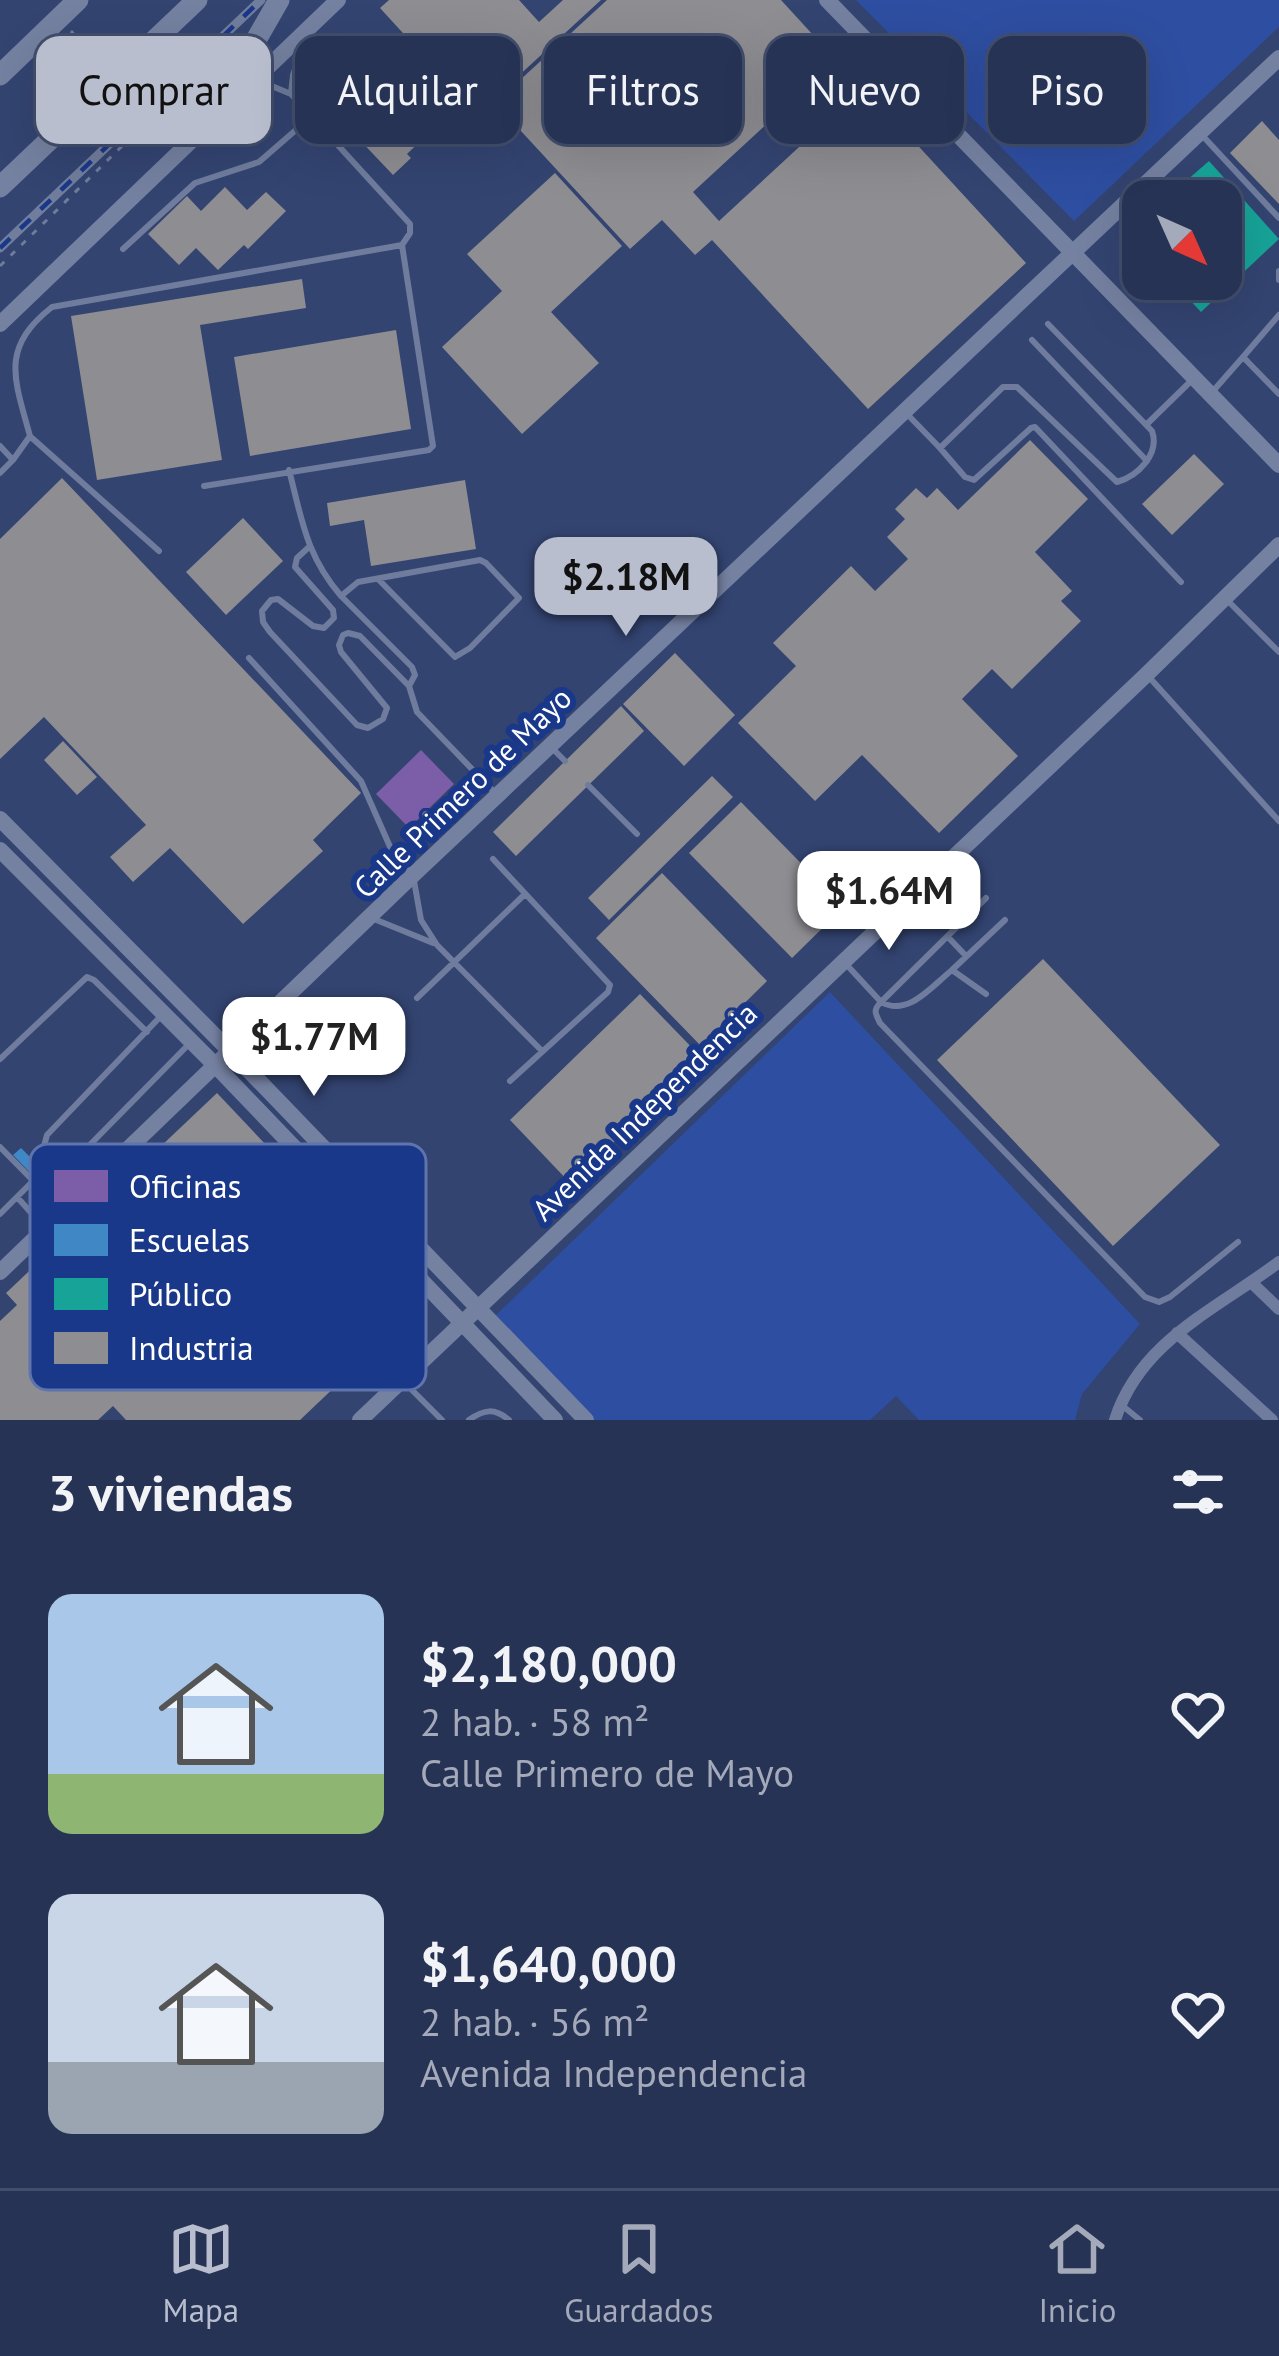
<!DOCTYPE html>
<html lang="es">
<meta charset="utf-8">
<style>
body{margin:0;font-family:"PT Sans",sans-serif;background:#2e3b5b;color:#f1f3f6;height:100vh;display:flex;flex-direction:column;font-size:45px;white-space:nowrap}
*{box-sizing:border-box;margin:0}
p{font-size:39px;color:#a4aab9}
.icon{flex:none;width:66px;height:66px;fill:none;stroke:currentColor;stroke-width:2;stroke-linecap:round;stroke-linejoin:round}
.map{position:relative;height:1420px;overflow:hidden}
.details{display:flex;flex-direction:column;background:#263355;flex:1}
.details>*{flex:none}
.hud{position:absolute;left:36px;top:36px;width:1209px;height:108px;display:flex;gap:24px}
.needle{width:78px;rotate:135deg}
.fabs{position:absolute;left:1122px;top:180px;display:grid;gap:24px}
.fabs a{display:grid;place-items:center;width:120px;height:120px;border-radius:24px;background:#263355;box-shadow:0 12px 48px #0002,0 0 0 3px #424e6c;font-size:60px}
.price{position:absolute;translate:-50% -102px;padding:0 27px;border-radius:24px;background:#fff;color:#222;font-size:39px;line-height:78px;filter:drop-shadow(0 3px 6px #0008)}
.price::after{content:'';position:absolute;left:50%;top:72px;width:36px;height:27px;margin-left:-18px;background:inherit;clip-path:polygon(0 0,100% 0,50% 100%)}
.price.current{background:#b8becd;color:#111}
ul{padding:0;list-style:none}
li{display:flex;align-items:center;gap:36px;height:300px;padding:0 48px}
li span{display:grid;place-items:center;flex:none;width:336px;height:240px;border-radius:24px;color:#555}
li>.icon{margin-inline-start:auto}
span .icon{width:144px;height:144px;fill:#fffc;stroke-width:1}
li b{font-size:51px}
h2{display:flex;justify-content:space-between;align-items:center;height:144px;padding:0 48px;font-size:51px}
.chip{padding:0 42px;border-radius:24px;background:#263355;box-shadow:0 12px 48px #0002,0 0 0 3px #424e6c;font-size:42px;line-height:108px}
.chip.current{background:#b8becd;color:#111}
.dock{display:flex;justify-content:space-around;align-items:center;height:168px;border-top:3px solid #424e6c;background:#263355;font-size:33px;color:#a4aab9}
.dock a{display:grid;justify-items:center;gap:6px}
.dock .current{color:#b8becd}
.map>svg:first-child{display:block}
.green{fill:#2e4ea1}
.offices{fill:#7b5ea7}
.schools{fill:#3f88c5}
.public{fill:#17a398}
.industry{fill:#8d8d92}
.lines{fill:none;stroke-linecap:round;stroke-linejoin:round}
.path{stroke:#6f7c9d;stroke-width:3;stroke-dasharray:6 9;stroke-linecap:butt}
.service{stroke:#6f7c9d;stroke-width:6}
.minor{stroke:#6f7c9d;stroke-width:12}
.secondary{stroke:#7581a1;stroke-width:16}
.trunk{stroke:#7481a0;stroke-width:21}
.rail-casing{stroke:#707d9c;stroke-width:9}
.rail{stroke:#1a388a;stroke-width:4.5;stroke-dasharray:14;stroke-linecap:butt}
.labels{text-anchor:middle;stroke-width:12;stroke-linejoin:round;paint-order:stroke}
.street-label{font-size:30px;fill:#fff;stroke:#1a388a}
.key{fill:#1a388a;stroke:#5f74ad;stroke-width:3}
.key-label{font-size:33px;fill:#fff}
</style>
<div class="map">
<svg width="1279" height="1420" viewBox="0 0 1279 1420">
<rect width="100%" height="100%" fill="#334471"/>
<path class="green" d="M856 0H1279V27L1074 221Z
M830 992 1140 1324 1082 1394 1075 1420H919L896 1396 870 1420H588L493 1318Z"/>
<path class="offices" d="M421 750 454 784 409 828 376 794Z"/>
<path class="schools" d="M21 1148 49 1176 41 1184 13 1155Z"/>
<path class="public" d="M1209 161 1279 239 1201 312 1170 279H1221V201H1163Z"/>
<path class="industry" d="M389 0H519L539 22 563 0H601L477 114 380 8Z
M607 0H781L836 60 693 192 719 221 864 87 1026 263 868 409 712 240 695 255 662 220 630 249 495 103Z
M407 55 456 107 407 154 411 158 393 175 339 118Z
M1262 121 1279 140V204L1230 153Z
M555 173 622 246 551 312 599 363 522 434 442 347 502 291 467 254Z
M225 187 247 210 266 192 286 211 248 249 244 245 218 270 196 248 179 265 148 234 187 196 201 211Z
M302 279 306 308 200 325 222 460 97 480 71 316Z
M396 330 411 429 250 456 234 357Z
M1030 440 1088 499 1035 552 1072 591 1061 601 1081 621 1012 689 992 669 962 699 1018 756 939 833 862 755 815 801 738 723 796 666 773 643 851 566 875 591 908 559 887 537 905 519 895 509 916 488 927 498 937 488 958 510Z
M1194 454 1224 484 1172 535 1142 504Z
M62 478 361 793 313 840 323 851 243 924 170 848 133 882 110 857 146 825 44 717 0 759V539Z
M465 480 476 549 371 566 364 520 330 526 327 503Z
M243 518 283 561 226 615 186 572Z
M675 653 735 715 684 766 623 704Z
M621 706 644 731 516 856 493 832Z
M63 741 97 777 77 795 44 760Z
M712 776 733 797 609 920 588 898Z
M741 802 844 907 792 958 689 853Z
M662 873 767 981 701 1046 596 938Z
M1043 959 1220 1145 1113 1246 937 1060Z
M640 994 701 1057 571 1184 510 1120Z
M217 1093 419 1307 300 1420H126L113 1406 98 1420H0V1321L17 1305 6 1293Z"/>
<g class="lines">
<path class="path" d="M71 31 100 64
M127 94 152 122 160 115 178 134
M0 266 179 90 226 51"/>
<path class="service" d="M291 94 293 75 305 40
M1200 133 1279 218
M123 249 195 183 259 162 312 116
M1279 271V280
M1279 315 1243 357 1279 394
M1032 340 1147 461
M1214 390 1243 357
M907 414 940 448 1003 387H1017L1117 482C1138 476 1160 454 1152 431L1048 324
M1147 424 1193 379
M32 438 159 551
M0 446 13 460 0 473
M940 448 965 477 974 480 1031 428 1035 427 1181 582
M13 460 30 436C14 378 0 348 52 307L402 245
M289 470C302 520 306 555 341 596
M204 486 429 450 433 446 402 245 410 233V224L291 94 262 82
M309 547 297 558 295 567 333 610 334 618 324 628 313 626 278 599 271 600 262 611 263 622 270 632 357 725 368 728 383 719 387 708 341 652 339 645 343 635 348 633 360 636 409 686 415 675 412 667 341 596 358 582 480 560 486 563 519 598 470 648 455 657 378 579
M1226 599 1279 652
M249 658 361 781 391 849 413 875 421 920 437 945 542 1051
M1149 677 1279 821
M409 686 417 712 495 793
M551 747 565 761
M588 785 637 834
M493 859 610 985 608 992 510 1081
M374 919 433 943
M948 937 966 956
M845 963 881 1002 986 898
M952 970 1005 920
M986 994 952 970C931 987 908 1017 881 1002 873 1010 875 1013 880 1023L1145 1297 1159 1302 1170 1297 1238 1242
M417 998 525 894
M161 1016 47 1135 44 1146 51 1160 61 1166 74 1161 189 1044
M0 1059 87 977 94 980 147 1032
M0 1147 62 1210
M17 1197 42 1225
M0 1214 33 1181
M402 1380 442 1420
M1124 1407 1140 1420
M469 1420C484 1409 495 1408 509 1420"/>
<path class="minor" d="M1252 1283 1279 1309
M1177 1333 1272 1420
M1115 1420C1140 1341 1217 1309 1279 1262"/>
<path class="secondary" d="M827 0 1279 465
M0 324 338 0
M0 819 231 1052 586 1420
M0 850 217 1067 555 1420
M0 1272 413 875 1279 58
M360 1420 1146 675 1279 545"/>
<path class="trunk" d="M0 75 78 0
M234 101 236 75 279 0
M0 187 197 0"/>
<defs>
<path id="rail" d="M0 248 261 0"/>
</defs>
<use href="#rail" class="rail-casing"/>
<use href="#rail" class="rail"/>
</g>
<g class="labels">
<g class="street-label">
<text transform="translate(463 793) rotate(-44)" y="10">Calle Primero de Mayo</text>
<text transform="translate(645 1112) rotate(-44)" y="10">Avenida Independencia</text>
</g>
</g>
<rect x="30" y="1144" width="396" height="246" rx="18" class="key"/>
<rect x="54" y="1170" width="54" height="32" fill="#7b5ea7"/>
<rect x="54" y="1224" width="54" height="32" fill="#3f88c5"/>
<rect x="54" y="1278" width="54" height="32" fill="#17a398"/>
<rect x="54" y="1332" width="54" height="32" fill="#8d8d92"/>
<g class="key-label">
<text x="129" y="1198">Oficinas</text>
<text x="129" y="1252">Escuelas</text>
<text x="129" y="1306">Público</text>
<text x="129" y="1360">Industria</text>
</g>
</svg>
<div class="fabs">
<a><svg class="needle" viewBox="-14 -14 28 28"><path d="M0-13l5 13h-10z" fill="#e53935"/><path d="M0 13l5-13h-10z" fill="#a4aab9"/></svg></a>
</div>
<b class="price current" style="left:626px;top:639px">$2.18M</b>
<b class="price" style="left:889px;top:953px">$1.64M</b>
<b class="price" style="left:314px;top:1099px">$1.77M</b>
<div class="hud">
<a class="chip current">Comprar</a>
<a class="chip">Alquilar</a>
<a class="chip">Filtros</a>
<a class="chip">Nuevo</a>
<a class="chip">Piso</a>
</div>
</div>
<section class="details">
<h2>3 viviendas<svg class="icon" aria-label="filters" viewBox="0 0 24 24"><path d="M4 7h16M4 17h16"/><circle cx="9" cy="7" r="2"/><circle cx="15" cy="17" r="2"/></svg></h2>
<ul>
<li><span style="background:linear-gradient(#a9c7e8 75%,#8fb573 0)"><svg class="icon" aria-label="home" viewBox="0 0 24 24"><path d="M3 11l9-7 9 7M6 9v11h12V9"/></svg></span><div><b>$2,180,000</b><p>2 hab. · 58 m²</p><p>Calle Primero de Mayo</p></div><svg class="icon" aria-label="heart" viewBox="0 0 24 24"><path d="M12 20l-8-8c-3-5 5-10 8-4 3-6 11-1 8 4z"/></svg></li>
<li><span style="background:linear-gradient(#c9d6e8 70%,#9aa5b1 0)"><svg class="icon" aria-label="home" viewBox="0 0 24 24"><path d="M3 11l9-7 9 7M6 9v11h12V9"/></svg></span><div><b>$1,640,000</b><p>2 hab. · 56 m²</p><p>Avenida Independencia</p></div><svg class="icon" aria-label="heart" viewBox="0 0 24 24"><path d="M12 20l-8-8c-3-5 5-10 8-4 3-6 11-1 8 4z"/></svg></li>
</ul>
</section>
<nav class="dock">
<a class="current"><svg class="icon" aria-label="map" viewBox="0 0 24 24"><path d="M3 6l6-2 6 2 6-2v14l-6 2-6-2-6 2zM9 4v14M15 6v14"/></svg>Mapa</a>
<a><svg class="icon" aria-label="saved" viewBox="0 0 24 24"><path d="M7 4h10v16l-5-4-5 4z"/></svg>Guardados</a>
<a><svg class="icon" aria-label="home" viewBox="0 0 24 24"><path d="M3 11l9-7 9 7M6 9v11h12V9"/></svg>Inicio</a>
</nav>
